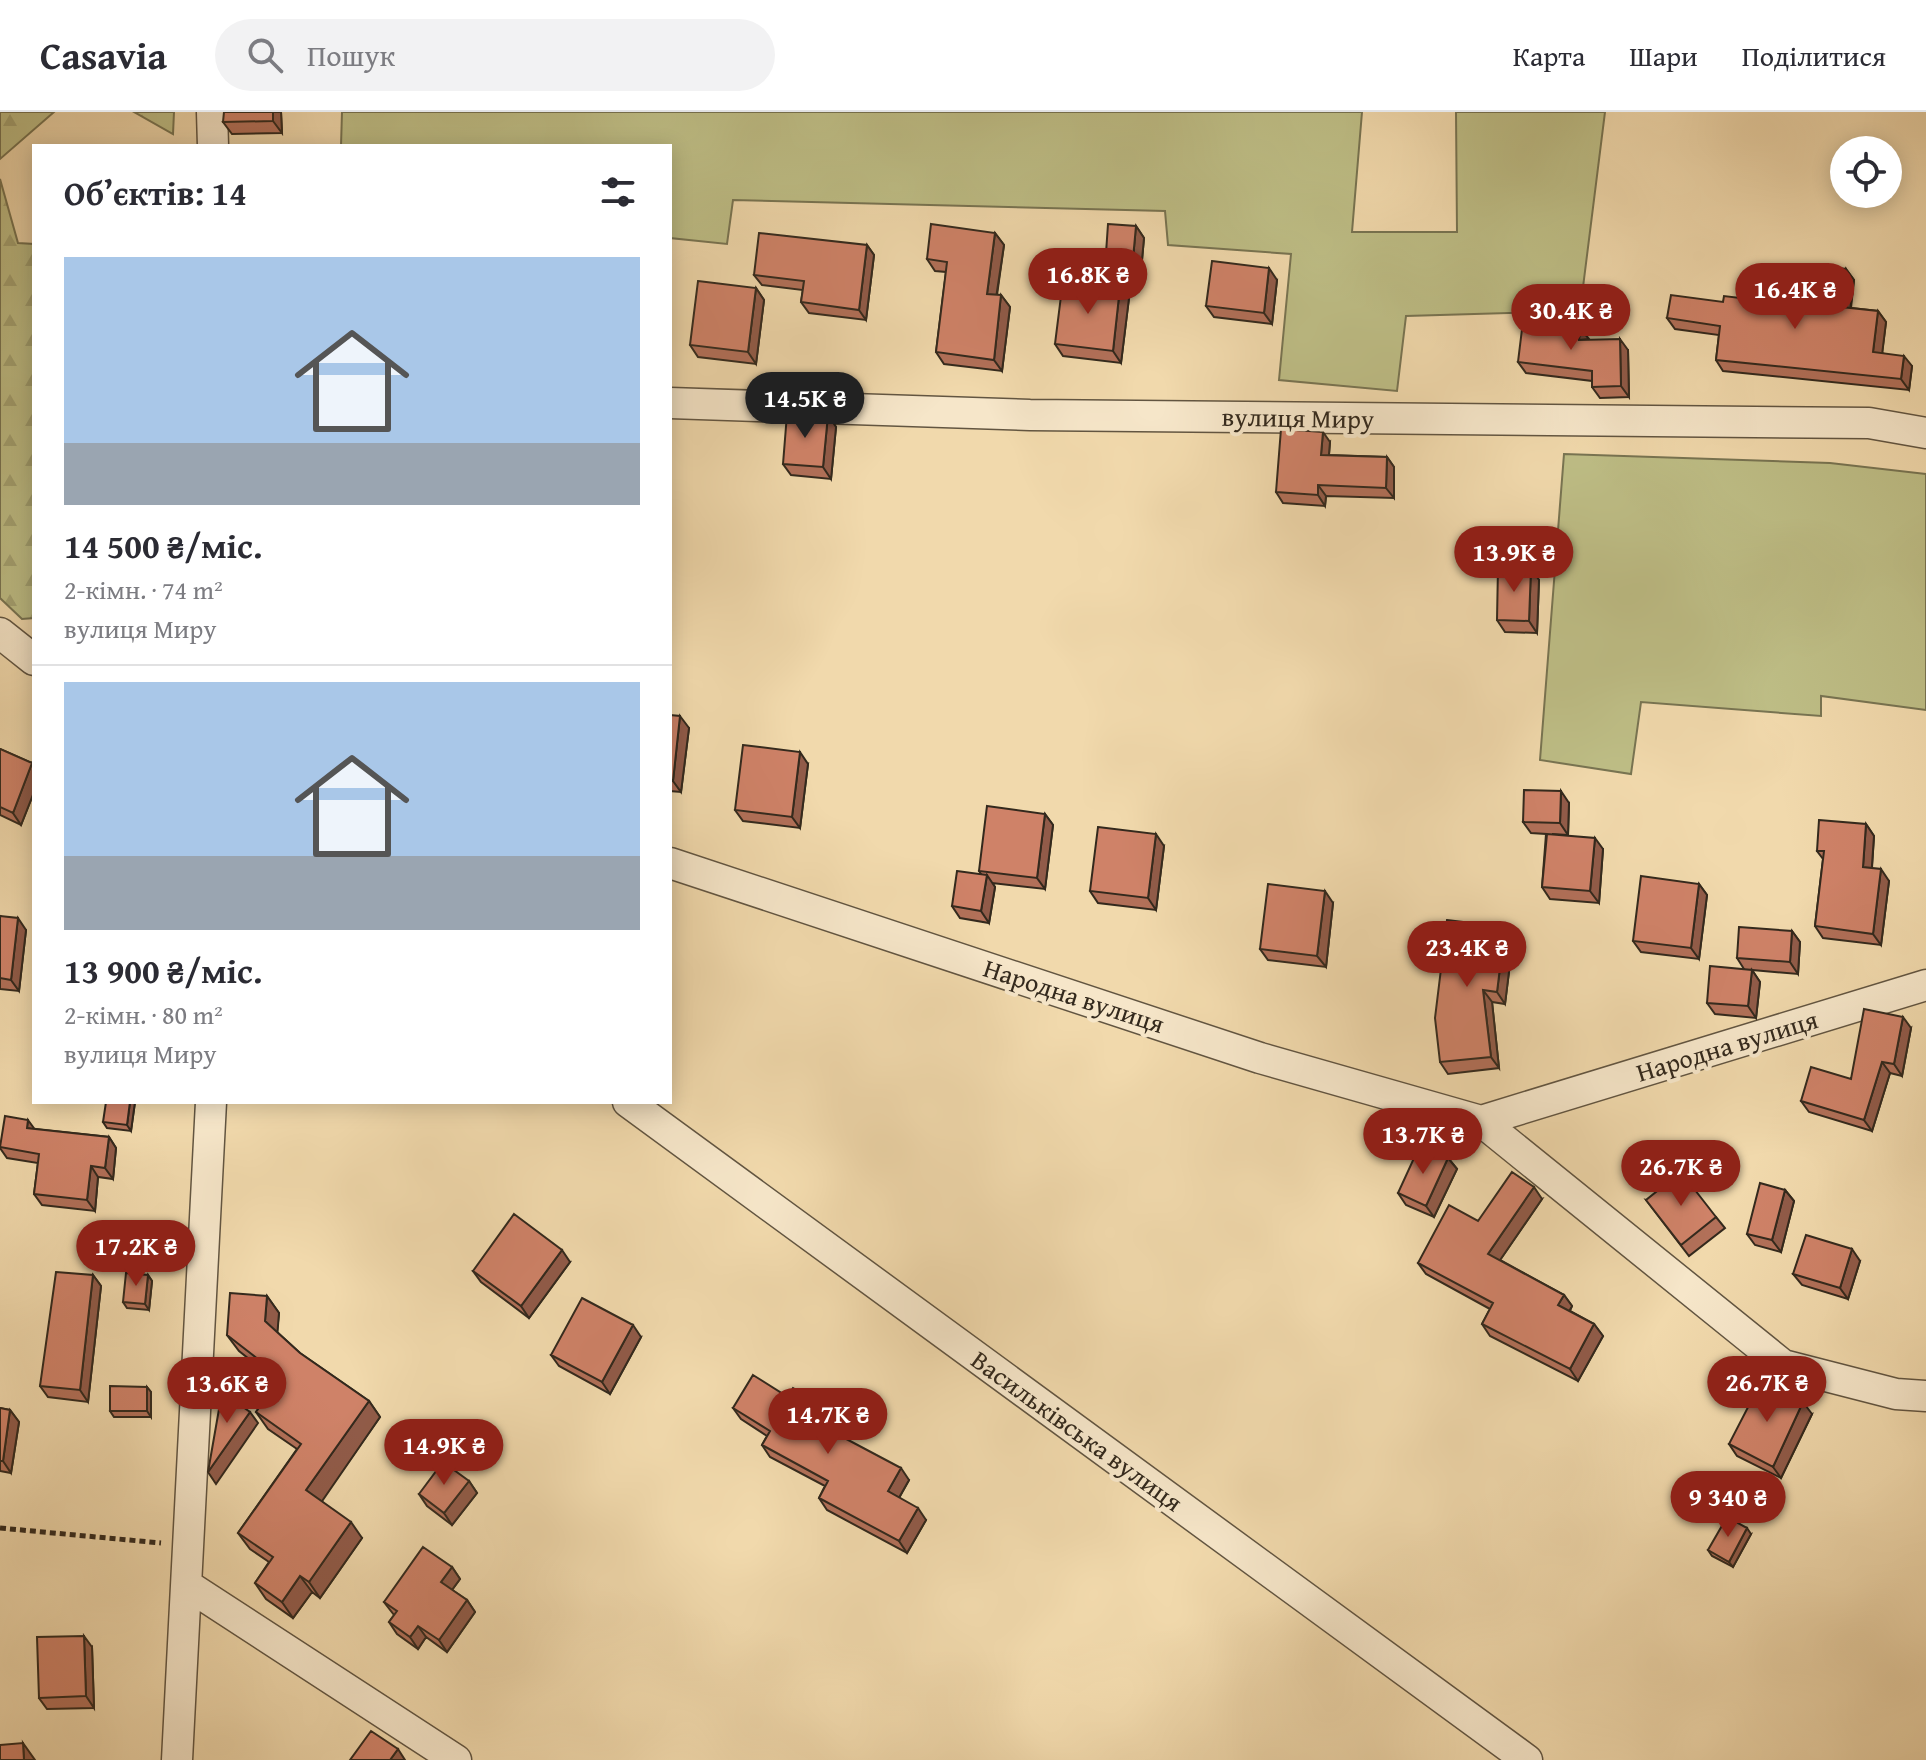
<!DOCTYPE html>
<html lang="uk">
<meta charset="utf-8">
<style>
body{margin:0;font-family:"Gentium Book Plus",serif;background:#f2f2f3;color:#2b2b33;height:100vh;display:flex;flex-direction:column;font-size:30px;white-space:nowrap}
*{box-sizing:border-box;margin:0}
p{font-size:26px;color:#7c7c81}
.icon{flex:none;width:44px;height:44px;fill:none;stroke:currentColor;stroke-width:2;stroke-linecap:round;stroke-linejoin:round}
.map{position:relative;flex:1;overflow:hidden}
.side{position:absolute;left:32px;top:32px;width:640px;height:960px;display:flex;flex-direction:column;background:#fff;border-radius:0px;box-shadow:0 4px 20px #0003}
.side>*{flex:none}
.tools{position:absolute;left:1830px;top:24px;display:grid;gap:16px}
.tools a{display:grid;place-items:center;width:72px;height:72px;border-radius:50%;background:#fff;box-shadow:0 4px 20px #0003;font-size:40px}
.price{position:absolute;translate:-50% -68px;padding:0 18px;border-radius:28px;background:#8f2418;color:#fff;font-size:26px;line-height:52px;filter:drop-shadow(0 2px 4px #0008)}
.price::after{content:'';position:absolute;left:50%;top:48px;width:24px;height:18px;margin-left:-12px;background:inherit;clip-path:polygon(0 0,100% 0,50% 100%)}
.price.current{background:#222;color:#fff}
ul{padding:0;list-style:none}
li{display:grid;align-content:center;gap:16px;height:424px;padding:0 32px}
li+li{border-top:2px solid #e1e1e2}
li span{display:grid;place-items:center;height:248px;border-radius:0px;color:#555}
li>.icon{margin-inline-start:auto}
span .icon{width:144px;height:144px;fill:#fffc;stroke-width:1}
li b{font-size:34px}
h2{display:flex;justify-content:space-between;align-items:center;height:96px;padding:0 32px;font-size:34px}
header{display:flex;align-items:center;gap:48px;box-sizing:border-box;height:112px;padding:0 40px;background:#fff;border-bottom:2px solid #e1e1e2}
header strong{font-size:38px}
nav{display:flex;gap:44px;margin-inline-start:auto;font-size:28px}
.search{width:560px;height:72px;background:#f2f2f3;display:flex;align-items:center;gap:20px;box-sizing:border-box;padding:0 28px;border-radius:44px;color:#7c7c81;font-size:30px}
.map>svg:first-child{display:block}
.green{fill:#bebe86;stroke:#787452;stroke-width:2}
.forest{fill:url(#forest-firs);stroke:#787452;stroke-width:2}
.lines{fill:none;stroke-linecap:round;stroke-linejoin:round}
.minor-casing{stroke:#625541;stroke-width:33}
.path{stroke:#33291d;stroke-width:5;stroke-dasharray:6 4;stroke-linecap:butt}
.minor{stroke:#f6e6c9;stroke-width:30}
.wall{fill:#b27059;stroke:#33291d;stroke-width:2}
.shaded-wall{fill:#915b49;stroke:#33291d;stroke-width:2}
.building{fill:#cf8268;stroke:#33291d;stroke-width:2}
.labels{text-anchor:middle;stroke-width:8;stroke-linejoin:round;paint-order:stroke}
.street-label{font-size:26px;fill:#33291d;stroke:#f6e6c9}
</style>
<header>
<strong>Casavia</strong>
<div class="search"><svg class="icon" aria-label="search" viewBox="0 0 24 24"><circle cx="10" cy="10" r="6"/><path d="M15 15l6 6"/></svg>Пошук</div>
<nav><a>Карта</a><a>Шари</a><a>Поділитися</a></nav>
</header>
<div class="map">
<svg width="1926" height="1648" viewBox="0 0 1926 1648">
<defs>
<pattern id="forest-firs" width="22" height="20" patternUnits="userSpaceOnUse" patternTransform="scale(2)"><rect width="22" height="20" fill="#bebe86"/><path d="M5 1l3.5 6h-7zM16 11l3.5 6h-7z" fill="#a4a373"/></pattern>
</defs>
<rect width="100%" height="100%" fill="#f1d9ac"/>
<filter id="stains"><feTurbulence type="fractalNoise" baseFrequency=".0025" numOctaves="4"/><feColorMatrix values="0 0 0 0 .2 0 0 0 0 .09 0 0 0 0 .02 0 0 0 .5 -.17"/></filter>
<radialGradient id="worn" r=".72"><stop offset=".6" stop-color="#630" stop-opacity="0"/><stop offset="1" stop-color="#630" stop-opacity=".3"/></radialGradient>
<path class="green" d="M342 0H1362L1352 120H1457L1456 0H1605L1580 199 1406 204 1397 279 1279 268 1291 142 1168 133 1165 99 733 88 727 132 670 126V34H341Z
M1564 342 1830 351 1926 362V598L1821 584V604L1641 590 1631 662 1540 648Z"/>
<path class="forest" d="M0 0H54L0 47Z
M134 0H174L173 22Z
M0 67 18 131 34 132V506L22 507 0 486Z"/>
<g class="lines">
<defs>
<path id="minor" d="M212 0 213 34
M670 291 1030 303 1869 311 1926 321
M0 521 34 548
M670 751 1260 946 1481 1009 1926 873
M628 990 1527 1648
M1481 1009 1783 1253 1896 1282 1926 1284
M187 1473 456 1648
M177 1648 211 990"/>
</defs>
<use href="#minor" class="minor-casing"/>
<path class="path" d="M0 1416 161 1431"/>
<use href="#minor" class="minor"/>
</g>
<path class="wall" d="M281 0 282 21 232 22 223 10Z
M1136 114 1144 126 1140 170 1113 168 1105 156Z
M995 121 1004 133 997 183H1001L1010 195 1002 259 944 252 936 240 946 160 935 159 927 147Z
M867 133 874 143 866 208 809 201 801 190 803 178 762 173 754 163Z
M1846 157 1854 168 1851 196 1878 199 1886 210 1882 241 1912 254 1909 278 1723 259 1716 248 1719 223 1675 217 1667 206 1723 190 1815 195Z
M1277 168 1272 212 1214 205 1206 194Z
M756 176 764 188 756 252 698 245 690 233Z
M1129 186 1121 251 1063 244 1055 232Z
M1589 228 1628 238 1629 285 1600 286 1592 275V269L1526 261 1518 250Z
M828 303 836 315 831 367 791 363 783 352Z
M1330 330 1329 343 1387 345 1394 355V386L1326 384 1325 394 1283 391 1276 380Z
M1531 456 1539 468 1537 521 1505 520 1497 508Z
M670 603 689 616 681 680 670 679Z
M0 637 32 651 34 654V680L21 713 0 703Z
M808 652 800 716 743 709 735 698Z
M1569 691 1568 723 1552 722 1603 737 1599 791 1550 787 1542 775 1546 722 1531 721 1523 710Z
M1045 702 1053 713 1045 777 992 771 995 775 989 811 960 806 952 794 981 762 979 759Z
M1866 712 1874 724 1872 756 1889 769 1881 833 1823 826 1815 814 1823 747 1817 739Z
M1164 734 1156 798 1098 791 1090 779Z
M1699 772 1707 783 1699 847 1641 840 1633 829Z
M1333 791 1326 855 1268 848 1260 837Z
M0 804 26 818 19 879 0 877Z
M1505 815 1513 827 1505 892 1492 890 1499 956 1448 962 1440 950Z
M1792 819 1800 830 1798 862 1752 858 1760 870 1756 906 1715 902 1707 891 1744 857 1737 846Z
M1911 916 1902 964 1890 961 1872 1019 1809 1000 1801 989 1851 967Z
M135 990 131 1019 107 1016 103 1010Z
M34 1017 109 1025 116 1036 113 1067 98 1065 95 1099 42 1093 34 1082 38 1051 7 1046 0 1036Z
M1448 1046 1457 1057 1434 1105 1406 1093 1398 1081Z
M1785 1078 1794 1089 1781 1140 1755 1133 1747 1122Z
M1542 1087 1500 1148 1564 1183 1572 1194 1570 1199 1594 1212 1603 1224 1578 1269 1490 1224 1482 1212 1490 1197 1426 1162 1418 1151 1478 1109Z
M1646 1088 1716 1105 1725 1116 1689 1144Z
M1860 1149 1848 1187 1802 1173 1793 1162Z
M570 1150 529 1206 481 1170 473 1159Z
M93 1163 101 1174 88 1290 48 1285 40 1274Z
M148 1163 152 1169 149 1198 127 1196 123 1190Z
M267 1184 279 1201 277 1220 300 1241 369 1289 380 1305 321 1389 362 1426 320 1486 312 1480 293 1506 266 1487 255 1471 269 1450 250 1437 238 1421 297 1337 268 1317 256 1300 278 1270 239 1239 227 1223Z
M641 1225 610 1282 559 1254 551 1243Z
M147 1275 151 1280V1305H114L110 1299Z
M788 1285 852 1316 846 1327 909 1368 899 1386 926 1408 907 1441 827 1398 819 1386 825 1374 770 1345 762 1333 767 1324 741 1307 733 1296Z
M0 1296 10 1298 19 1310 11 1361 0 1359Z
M1812 1302 1781 1366 1737 1344 1729 1332Z
M469 1369 477 1381 452 1413 427 1394 419 1382Z
M1751 1422 1733 1455 1712 1444 1708 1438Z
M452 1455 460 1467 452 1478 467 1488 475 1500 447 1540 426 1525 418 1537 397 1522 389 1510 394 1503 384 1490Z
M92 1535 94 1596 47 1597 39 1586Z"/>
<path class="shaded-wall" d="M273 0H281L282 21 273 9Z
M1136 114 1144 126 1140 170 1132 158Z
M995 121 1004 133 995 193 987 182Z
M867 133 874 143 866 208 859 198Z
M1269 156 1277 168 1272 212 1264 201Z
M1846 157 1854 168 1849 206 1842 195Z
M1120 175 1129 186 1121 251 1113 239Z
M756 176 764 188 756 252 748 240Z
M1001 183 1010 195 1002 259 994 248Z
M1878 199 1886 210 1881 251 1873 240Z
M1580 216 1589 227 1579 228Z
M1620 227 1628 238 1629 285 1621 274Z
M1904 244 1912 254 1909 278 1901 267Z
M828 303 836 315 831 367 823 355Z
M1323 320 1330 330 1328 353 1321 343Z
M1387 345 1394 355V386L1386 376Z
M1318 373 1326 384 1325 394 1318 383Z
M1531 456 1539 468 1537 521 1529 509Z
M680 604 689 616 681 680 673 669Z
M800 640 808 652 800 716 792 705Z
M32 651 34 654V680L21 713 13 701Z
M1561 679 1569 691 1568 723 1560 711Z
M1045 702 1053 713 1045 777 1037 766Z
M1866 712 1874 724 1871 767 1863 755Z
M1156 722 1164 734 1156 798 1148 786Z
M1595 726 1603 737 1599 791 1590 779Z
M1881 757 1889 769 1881 833 1873 822Z
M987 763 995 775 989 811 981 799Z
M1699 772 1707 783 1699 847 1691 836Z
M1325 779 1333 791 1326 855 1317 844Z
M18 806 26 818 19 879 11 868Z
M1505 815 1513 827 1505 892 1497 880Z
M1792 819 1800 830 1798 862 1790 850Z
M1752 858 1760 870 1756 906 1748 894Z
M1483 878 1492 890 1499 956 1491 945Z
M1903 905 1911 916 1902 964 1894 952Z
M1882 950 1890 961 1872 1019 1864 1008Z
M130 990H135L131 1019 127 1013Z
M28 1008 36 1019 27 1016Z
M109 1025 116 1036 113 1067 105 1056Z
M1448 1046 1457 1057 1434 1105 1426 1094Z
M91 1054 98 1065 95 1099 87 1088Z
M1534 1075 1542 1087 1496 1154 1488 1142Z
M1785 1078 1794 1089 1781 1140 1772 1128Z
M1852 1137 1860 1149 1848 1187 1840 1176Z
M562 1138 570 1150 529 1206 521 1194Z
M93 1163 101 1174 88 1290 80 1278Z
M148 1163 152 1169 149 1198 145 1192Z
M1564 1183 1572 1194 1566 1205 1558 1193Z
M267 1184 279 1201 277 1226 265 1209Z
M1594 1212 1603 1224 1578 1269 1570 1257Z
M633 1213 641 1225 610 1282 602 1270Z
M147 1275 151 1280V1305L147 1299Z
M369 1289 380 1305 318 1395 306 1378Z
M1803 1290 1812 1302 1781 1366 1773 1355Z
M10 1298 19 1310 11 1361 3 1349Z
M250 1300 258 1311 216 1372 208 1360Z
M844 1304 852 1316 843 1332 835 1321Z
M901 1356 909 1368 896 1391 888 1379Z
M469 1369 477 1381 452 1413 444 1401Z
M918 1396 926 1408 907 1441 899 1429Z
M351 1410 362 1426 320 1486 309 1470Z
M1747 1416 1751 1422 1733 1455 1729 1450Z
M452 1455 460 1467 449 1482 441 1470Z
M300 1464 312 1480 293 1506 282 1490Z
M467 1488 475 1500 447 1540 439 1528Z
M418 1514 426 1525 418 1537 410 1525Z
M84 1524 92 1535 94 1596 86 1584Z
M23 1631 35 1648H24Z
M398 1637 405 1648H390Z"/>
<path class="building" d="M224 0H273V9L223 10Z
M931 112 995 121 987 182 1001 183 994 248 936 240 947 150 927 147Z
M1108 112 1136 114 1132 158 1105 156Z
M759 121 867 133 859 198 801 190 804 169 754 163Z
M1212 149 1269 156 1264 201 1206 194Z
M1820 154 1846 157 1842 195 1878 199 1873 240 1904 244 1901 267 1716 248 1720 214 1667 206 1671 183 1723 190 1724 184 1815 195Z
M1063 168 1120 175 1113 239 1055 232Z
M698 169 756 176 748 240 690 233Z
M1523 209 1580 216 1579 228 1620 227 1621 274 1592 275V259L1518 250Z
M787 302 828 303 823 355 783 352Z
M1281 317 1323 320 1321 343 1387 345 1386 376 1318 373V383L1276 380Z
M1498 455 1531 456 1529 509 1497 508Z
M670 603 680 604 673 669 670 668Z
M743 633 800 640 792 705 735 698Z
M0 637 32 651 13 701 0 695Z
M1524 678 1561 679 1560 711 1523 710Z
M987 694 1045 702 1037 766 979 759Z
M1819 708 1866 712 1863 755 1881 757 1873 822 1815 814 1824 739H1817Z
M1098 715 1156 722 1148 786 1090 779Z
M1547 722 1595 726 1590 779 1542 775Z
M957 759 987 763 981 799 952 794Z
M1641 764 1699 772 1691 836 1633 829Z
M1268 772 1325 779 1317 844 1260 837Z
M0 804 18 806 11 868 0 866Z
M1447 808 1505 815 1497 880 1483 878 1491 945 1440 950 1435 906Z
M1739 815 1792 819 1790 850 1737 846Z
M1710 854 1752 858 1748 894 1707 891Z
M1864 897 1903 905 1894 952 1882 950 1864 1008 1801 989 1811 955 1851 967Z
M106 990H130L127 1013 103 1010Z
M5 1004 28 1008 27 1016 109 1025 105 1056 91 1054 87 1088 34 1082 39 1042 0 1035Z
M1420 1033 1448 1046 1426 1094 1398 1081Z
M1512 1060 1534 1075 1488 1142 1564 1183 1558 1193 1594 1212 1570 1257 1482 1212 1493 1191 1418 1151 1449 1093 1478 1109Z
M1681 1060 1716 1105 1681 1133 1646 1088Z
M1760 1071 1785 1078 1772 1128 1747 1122Z
M514 1102 562 1138 521 1194 473 1159Z
M1806 1123 1852 1137 1840 1176 1793 1162Z
M56 1160 93 1163 80 1278 40 1274Z
M126 1161 148 1163 145 1192 123 1190Z
M230 1181 267 1184 265 1209 300 1241 369 1289 306 1378 351 1410 309 1470 300 1464 282 1490 255 1471 273 1445 238 1421 301 1332 256 1300 281 1265 227 1223Z
M582 1186 633 1213 602 1270 551 1243Z
M753 1263 788 1285 793 1276 844 1304 835 1321 901 1356 888 1379 918 1396 899 1429 819 1386 828 1369 762 1333 770 1319 733 1296Z
M1762 1268 1803 1290 1773 1355 1729 1332Z
M110 1274 147 1275V1299H110Z
M222 1280 250 1300 208 1360Z
M0 1296 10 1298 3 1349H0Z
M443 1350 469 1369 444 1401 419 1382Z
M1727 1405 1747 1416 1729 1450 1708 1438Z
M423 1435 452 1455 441 1470 467 1488 439 1528 418 1514 410 1525 389 1510 397 1499 384 1490Z
M84 1524 86 1584 39 1586 37 1525Z
M371 1619 398 1637 390 1648H350Z
M23 1631 24 1648H0V1633Z"/>
<g class="labels">
<g class="street-label">
<text transform="translate(1298 306) rotate(1)" y="9">вулиця Миру</text>
<text transform="translate(1074 884) rotate(18)" y="9">Народна вулиця</text>
<text transform="translate(1727 934) rotate(-17)" y="9">Народна вулиця</text>
<text transform="translate(1077 1319) rotate(36)" y="9">Васильківська вулиця</text>
</g>
</g>
<rect width="100%" height="100%" filter="url(#stains)"/>
<rect width="100%" height="100%" fill="url(#worn)"/>
</svg>
<div class="tools">
<a><svg class="icon" aria-label="locate" viewBox="0 0 24 24"><circle cx="12" cy="12" r="6"/><path d="M12 2v4M12 18v4M2 12h4M18 12h4"/></svg></a>
</div>
<b class="price" style="left:1088px;top:204px">16.8K ₴</b>
<b class="price" style="left:1795px;top:219px">16.4K ₴</b>
<b class="price" style="left:1571px;top:240px">30.4K ₴</b>
<b class="price current" style="left:805px;top:328px">14.5K ₴</b>
<b class="price" style="left:1514px;top:482px">13.9K ₴</b>
<b class="price" style="left:1467px;top:877px">23.4K ₴</b>
<b class="price" style="left:1423px;top:1064px">13.7K ₴</b>
<b class="price" style="left:1681px;top:1096px">26.7K ₴</b>
<b class="price" style="left:136px;top:1176px">17.2K ₴</b>
<b class="price" style="left:1767px;top:1312px">26.7K ₴</b>
<b class="price" style="left:227px;top:1313px">13.6K ₴</b>
<b class="price" style="left:828px;top:1344px">14.7K ₴</b>
<b class="price" style="left:444px;top:1375px">14.9K ₴</b>
<b class="price" style="left:1728px;top:1427px">9 340 ₴</b>
<section class="side">
<h2>Об’єктів: 14<svg class="icon" aria-label="filters" viewBox="0 0 24 24"><path d="M4 7h16M4 17h16"/><circle cx="9" cy="7" r="2"/><circle cx="15" cy="17" r="2"/></svg></h2>
<ul>
<li><span style="background:linear-gradient(#a9c7e8 75%,#9aa5b1 0)"><svg class="icon" aria-label="home" viewBox="0 0 24 24"><path d="M3 11l9-7 9 7M6 9v11h12V9"/></svg></span><div><b>14 500 ₴/міс.</b><p>2-кімн. · 74 m²</p><p>вулиця Миру</p></div></li>
<li><span style="background:linear-gradient(#a9c7e8 70%,#9aa5b1 0)"><svg class="icon" aria-label="home" viewBox="0 0 24 24"><path d="M3 11l9-7 9 7M6 9v11h12V9"/></svg></span><div><b>13 900 ₴/міс.</b><p>2-кімн. · 80 m²</p><p>вулиця Миру</p></div></li>
</ul>
</section>
</div>
